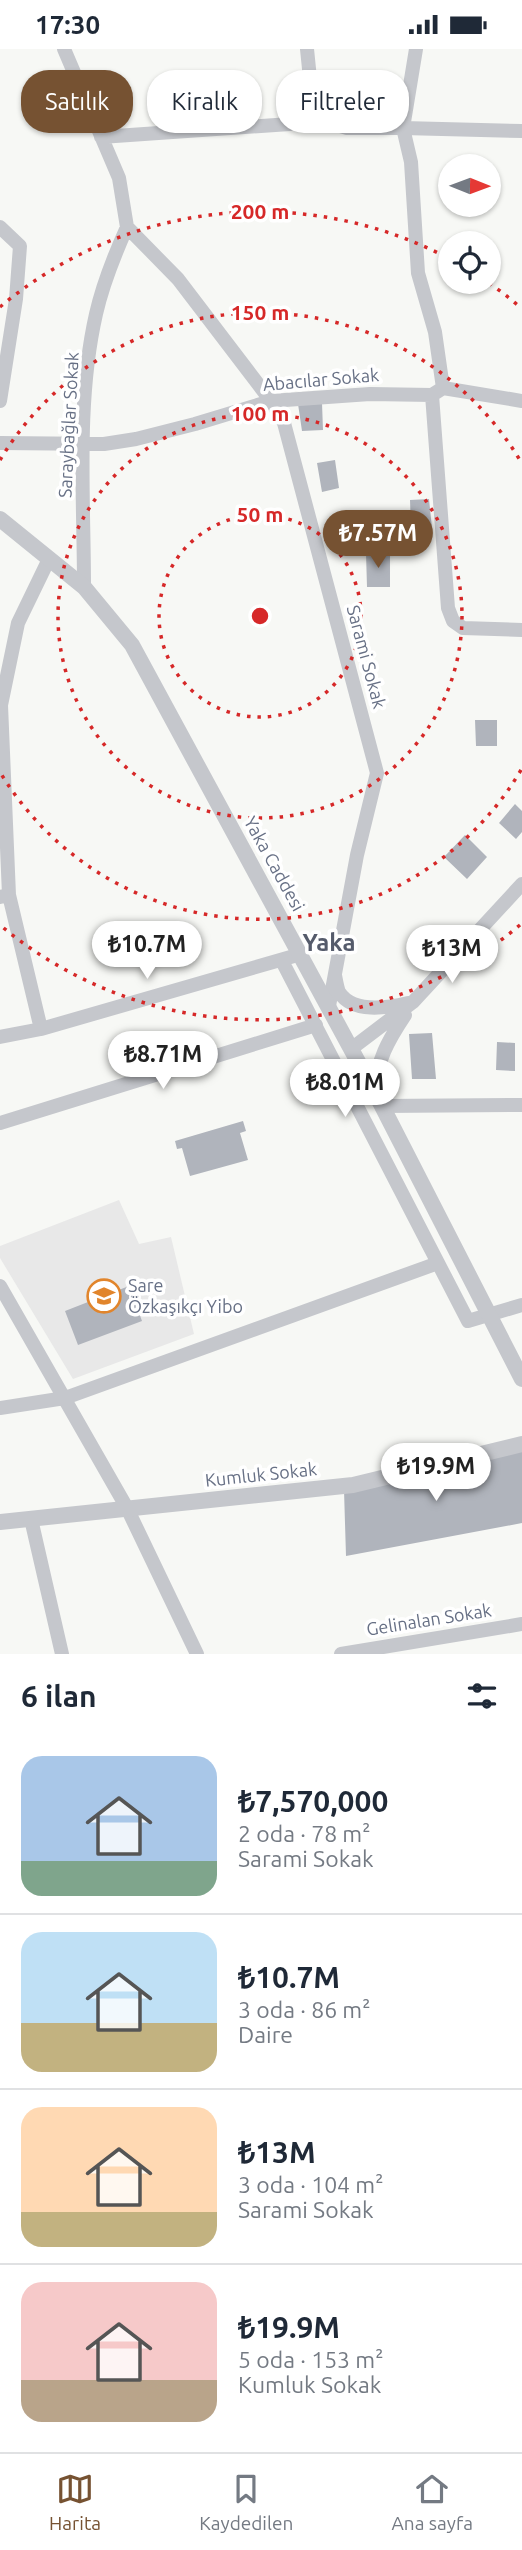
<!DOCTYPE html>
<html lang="tr">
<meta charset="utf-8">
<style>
body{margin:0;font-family:Ubuntu,sans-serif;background:#f6f6f7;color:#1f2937;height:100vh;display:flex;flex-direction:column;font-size:26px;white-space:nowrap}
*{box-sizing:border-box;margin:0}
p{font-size:23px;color:#747a83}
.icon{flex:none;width:38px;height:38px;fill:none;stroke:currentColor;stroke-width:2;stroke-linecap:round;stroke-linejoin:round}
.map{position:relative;height:1605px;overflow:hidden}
.sheet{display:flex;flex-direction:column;background:#fff;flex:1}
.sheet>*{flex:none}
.hud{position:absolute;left:21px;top:21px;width:481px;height:63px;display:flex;gap:14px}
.needle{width:46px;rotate:91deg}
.buttons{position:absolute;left:438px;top:105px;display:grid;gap:14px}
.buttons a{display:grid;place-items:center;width:63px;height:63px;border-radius:50%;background:#fff;box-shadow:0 2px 5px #0004;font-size:35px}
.price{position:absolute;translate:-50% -60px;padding:0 16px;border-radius:24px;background:#fff;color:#222;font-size:23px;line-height:46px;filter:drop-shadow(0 2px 4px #0008)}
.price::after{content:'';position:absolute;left:50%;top:42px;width:21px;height:16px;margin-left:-10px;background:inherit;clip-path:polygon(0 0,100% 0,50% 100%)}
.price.on{background:#765232;color:#fff}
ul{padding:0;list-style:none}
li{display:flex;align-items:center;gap:21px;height:175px;padding:0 21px}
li+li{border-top:2px solid #e0e1e3}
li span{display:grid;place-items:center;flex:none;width:196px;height:140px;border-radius:21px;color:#555}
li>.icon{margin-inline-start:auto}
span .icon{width:84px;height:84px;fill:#fffc;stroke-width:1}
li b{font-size:30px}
h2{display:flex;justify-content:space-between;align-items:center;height:84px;padding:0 21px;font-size:30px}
.pill{padding:0 24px;border-radius:28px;background:#fff;box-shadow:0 2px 5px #0004;font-size:24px;line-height:63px}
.pill.on{background:#765232;color:#fff}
.status{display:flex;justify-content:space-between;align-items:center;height:49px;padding:0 35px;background:#fff;direction:ltr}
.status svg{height:19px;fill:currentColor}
.menu{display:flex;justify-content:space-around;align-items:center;height:98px;border-top:2px solid #e0e1e3;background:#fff;font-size:19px;color:#747a83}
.menu a{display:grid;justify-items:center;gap:4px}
.menu .on{color:#765232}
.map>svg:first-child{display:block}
.built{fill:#e8e8e8}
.building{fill:#b0b4bc}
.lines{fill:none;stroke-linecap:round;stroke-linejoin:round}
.minor{stroke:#c5c7cc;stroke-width:14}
.tertiary{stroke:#c5c7cc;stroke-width:16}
.ring{fill:none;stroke:#d62828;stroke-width:3.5;stroke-dasharray:3.5 7}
.labels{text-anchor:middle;stroke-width:7;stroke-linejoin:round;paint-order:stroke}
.street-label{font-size:18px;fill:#677085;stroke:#fff}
.poi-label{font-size:18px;fill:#677085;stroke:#fff;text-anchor:start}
.district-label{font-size:24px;font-weight:bold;fill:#555b6b;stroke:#fff}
.centre{fill:#d62828;stroke:#fff;stroke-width:3.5}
.ring-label{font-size:21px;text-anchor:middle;font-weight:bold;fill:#d62828;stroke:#fff;stroke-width:7;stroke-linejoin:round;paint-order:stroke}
</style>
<div class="status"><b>17:30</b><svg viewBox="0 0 49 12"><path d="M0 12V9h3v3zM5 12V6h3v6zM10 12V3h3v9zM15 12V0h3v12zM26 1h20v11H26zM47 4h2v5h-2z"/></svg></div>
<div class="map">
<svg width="522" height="1605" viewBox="0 0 522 1605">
<rect width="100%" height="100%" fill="#f7f8f5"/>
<path class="built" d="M119 1151 139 1195 171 1188 194 1285 73 1330 0 1209V1197Z"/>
<path class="building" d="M322 354 323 381 302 382 298 355Z
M335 411 339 439 322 443 317 414Z
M429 450 432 479 411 480 410 451Z
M390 503V538H367L366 504Z
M475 671H497V697H476Z
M515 755 522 762V783L516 790 499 774Z
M465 786 487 808 467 830 444 808Z
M432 984 436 1030H412L409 985Z
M497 993 515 994V1022L496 1021Z
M243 1072 246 1082 240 1084 248 1111 190 1127 182 1099 177 1100 175 1092Z
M129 1237 142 1272 78 1296 65 1262Z
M522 1397V1474L346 1507 344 1441Z"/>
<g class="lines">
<path class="minor" d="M64 0 119 129 127 178 178 230 271 352 284 374 377 724 357 806 329 957
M416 0 403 79 522 82
M314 69 347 79H403L411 113 418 224 435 283 443 339
M101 88 290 75 314 69 307 0
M0 178 20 197 16 250 0 352
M432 346 448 559 453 572 463 579 522 581
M0 394 104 395 136 390 195 375 271 352 370 345 432 346 443 339 522 352
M84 538C84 448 76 353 96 265 103 234 114 207 127 178
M9 846 41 980
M0 848 9 846 1 656 18 574 49 510
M282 912 468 1272 522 1256
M335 926C336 931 337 938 339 943 353 965 387 959 408 954
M0 988 41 980 301 905
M351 1000 413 953 522 835
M374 1043C378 1010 387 993 405 966
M382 1057 522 1056
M0 1074 316 976
M0 1237 127 1459 197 1605
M0 1359 65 1349 438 1214
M31 1470 62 1605
M341 1605 522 1575"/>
<path class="tertiary" d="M0 470 84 538 132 596 382 1057 522 1330
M0 1473 353 1436 522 1395"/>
</g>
<g class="ring">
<circle cx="260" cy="567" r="101"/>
<circle cx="260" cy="567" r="202"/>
<path d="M521 721A303 303 0 0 1 0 723M0 411A303 303 0 0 1 521 413"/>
<path d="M520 876A404 404 0 0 1 0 876M0 258A404 404 0 0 1 450 210M489 234A404 404 0 0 1 520 258"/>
</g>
<defs>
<symbol id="school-ring" viewBox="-11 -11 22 22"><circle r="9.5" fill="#fff" stroke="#e1852c" stroke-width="1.5"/><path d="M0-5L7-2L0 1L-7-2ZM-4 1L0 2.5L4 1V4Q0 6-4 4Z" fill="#e1852c"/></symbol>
</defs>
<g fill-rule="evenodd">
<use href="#school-ring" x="85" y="1228" width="38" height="38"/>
</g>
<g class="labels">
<g class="street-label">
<text transform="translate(321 331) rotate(-5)" y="6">Abacılar Sokak</text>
<text transform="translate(69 376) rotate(-87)" y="6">Saraybağlar Sokak</text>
<text transform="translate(366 608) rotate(75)" y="6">Sarami Sokak</text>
<text transform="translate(274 815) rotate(61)" y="6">Yaka Caddesi</text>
<text transform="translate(261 1426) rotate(-6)" y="6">Kumluk Sokak</text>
<text transform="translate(429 1571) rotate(-9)" y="6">Gelinalan Sokak</text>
</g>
<g class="poi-label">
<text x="128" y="1243">Sare<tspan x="128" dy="21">Özkaşıkçı Yibo</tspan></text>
</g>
<g class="district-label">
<text x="329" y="902">Yaka</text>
</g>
</g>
<circle cx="260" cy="567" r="10" class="centre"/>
<g class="ring-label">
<text x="260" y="170">200 m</text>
<text x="260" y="271">150 m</text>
<text x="260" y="372">100 m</text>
<text x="260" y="473">50 m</text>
</g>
</svg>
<div class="buttons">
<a><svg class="needle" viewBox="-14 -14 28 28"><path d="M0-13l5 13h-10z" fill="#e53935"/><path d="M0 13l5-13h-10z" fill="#747a83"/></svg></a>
<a><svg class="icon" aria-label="locate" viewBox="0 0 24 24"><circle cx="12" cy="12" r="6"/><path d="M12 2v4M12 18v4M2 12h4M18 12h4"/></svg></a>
</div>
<b class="price on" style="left:378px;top:521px">₺7.57M</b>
<b class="price" style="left:147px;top:932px">₺10.7M</b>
<b class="price" style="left:452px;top:936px">₺13M</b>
<b class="price" style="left:163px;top:1042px">₺8.71M</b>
<b class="price" style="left:345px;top:1070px">₺8.01M</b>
<b class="price" style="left:436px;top:1454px">₺19.9M</b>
<div class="hud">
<a class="pill on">Satılık</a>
<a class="pill">Kiralık</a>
<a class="pill">Filtreler</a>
</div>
</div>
<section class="sheet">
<h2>6 ilan<svg class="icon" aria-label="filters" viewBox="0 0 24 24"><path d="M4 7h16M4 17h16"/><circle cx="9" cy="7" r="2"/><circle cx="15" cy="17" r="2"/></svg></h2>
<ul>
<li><span style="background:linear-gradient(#a9c7e8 75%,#7fa58c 0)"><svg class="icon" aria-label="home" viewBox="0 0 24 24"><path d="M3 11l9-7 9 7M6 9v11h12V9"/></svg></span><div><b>₺7,570,000</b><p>2 oda · 78 m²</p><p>Sarami Sokak</p></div></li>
<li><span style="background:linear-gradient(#bfe0f5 65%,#c2b280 0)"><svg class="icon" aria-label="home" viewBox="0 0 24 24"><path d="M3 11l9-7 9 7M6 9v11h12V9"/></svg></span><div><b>₺10.7M</b><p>3 oda · 86 m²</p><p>Daire</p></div></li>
<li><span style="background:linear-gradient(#ffd9b3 75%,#c2b280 0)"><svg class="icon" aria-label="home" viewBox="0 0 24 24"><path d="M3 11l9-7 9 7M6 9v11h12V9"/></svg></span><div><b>₺13M</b><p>3 oda · 104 m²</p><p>Sarami Sokak</p></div></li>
<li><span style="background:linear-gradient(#f6c9c9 70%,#b9a48a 0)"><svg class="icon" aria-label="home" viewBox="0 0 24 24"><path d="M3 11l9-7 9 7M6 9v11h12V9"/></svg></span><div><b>₺19.9M</b><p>5 oda · 153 m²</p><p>Kumluk Sokak</p></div></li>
</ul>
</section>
<nav class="menu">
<a class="on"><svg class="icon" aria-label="map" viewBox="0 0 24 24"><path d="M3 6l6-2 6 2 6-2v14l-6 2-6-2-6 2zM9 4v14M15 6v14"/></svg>Harita</a>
<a><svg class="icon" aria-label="saved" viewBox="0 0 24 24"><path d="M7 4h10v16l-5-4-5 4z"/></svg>Kaydedilen</a>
<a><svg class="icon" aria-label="home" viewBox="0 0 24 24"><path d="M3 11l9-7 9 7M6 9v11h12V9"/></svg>Ana sayfa</a>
</nav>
